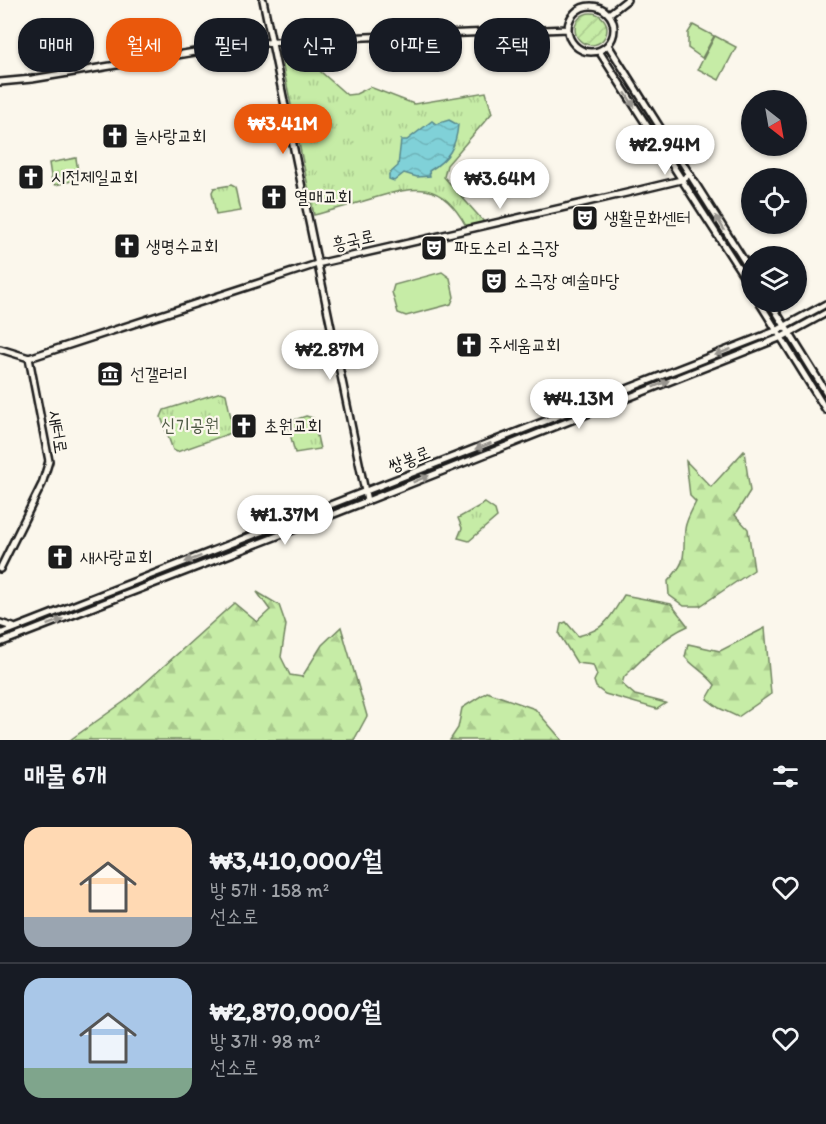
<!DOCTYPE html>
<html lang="ko">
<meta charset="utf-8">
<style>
body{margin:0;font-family:Itim,"Poor Story",sans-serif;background:#20242c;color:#f1f3f6;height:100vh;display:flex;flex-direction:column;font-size:22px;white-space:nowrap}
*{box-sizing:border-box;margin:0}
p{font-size:20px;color:#9ea1a6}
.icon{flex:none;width:33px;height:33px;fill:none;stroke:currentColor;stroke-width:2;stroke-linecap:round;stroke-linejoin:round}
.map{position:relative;height:740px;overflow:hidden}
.side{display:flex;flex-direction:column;background:#171b24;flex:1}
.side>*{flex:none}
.banner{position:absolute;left:18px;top:18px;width:790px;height:54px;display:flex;gap:12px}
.needle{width:39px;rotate:149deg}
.fabs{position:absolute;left:741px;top:90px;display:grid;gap:12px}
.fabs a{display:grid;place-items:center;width:66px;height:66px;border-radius:50%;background:#171b24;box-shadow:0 2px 4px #0004;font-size:30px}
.price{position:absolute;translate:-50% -51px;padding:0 14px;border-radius:21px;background:#fff;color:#222;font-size:20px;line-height:39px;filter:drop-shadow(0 2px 3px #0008)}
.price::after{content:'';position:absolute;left:50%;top:36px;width:18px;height:14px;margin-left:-9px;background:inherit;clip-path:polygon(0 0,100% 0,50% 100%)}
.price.selected{background:#ea580c;color:#fff}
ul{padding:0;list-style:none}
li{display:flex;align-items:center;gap:18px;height:150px;padding:0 24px}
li+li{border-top:2px solid #363941}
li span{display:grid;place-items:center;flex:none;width:168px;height:120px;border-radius:18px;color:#555}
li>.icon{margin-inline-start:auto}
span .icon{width:72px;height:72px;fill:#fffc;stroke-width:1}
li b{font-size:26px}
h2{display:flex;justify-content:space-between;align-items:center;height:72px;padding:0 24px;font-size:26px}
.chip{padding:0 21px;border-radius:24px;background:#171b24;box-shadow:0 2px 4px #0004;font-size:21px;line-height:54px}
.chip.selected{background:#ea580c;color:#fff}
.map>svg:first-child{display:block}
.grass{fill:#c6eca6;stroke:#718461;stroke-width:1.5}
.forest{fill:url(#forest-firs);stroke:#718461;stroke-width:1.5}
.park{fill:url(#park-tufts);stroke:#718461;stroke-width:1.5}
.garden{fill:url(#garden-furrows);stroke:#718461;stroke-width:1.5}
.water{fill:url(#water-waves);stroke:#58898d;stroke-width:1.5}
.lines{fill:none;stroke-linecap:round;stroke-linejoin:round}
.tertiary-casing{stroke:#1c1c1c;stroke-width:10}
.secondary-casing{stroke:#1c1c1c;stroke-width:10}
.tertiary{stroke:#fbf7ec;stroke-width:5}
.secondary{stroke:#fbf7ec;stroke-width:5}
.oneway{fill:#97948e}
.labels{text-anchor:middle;stroke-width:4.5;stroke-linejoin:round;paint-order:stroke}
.poi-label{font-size:18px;fill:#1c1c1c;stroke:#fbf7ec;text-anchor:start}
.street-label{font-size:18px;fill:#1c1c1c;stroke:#fbf7ec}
.park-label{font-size:18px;fill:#4f5a45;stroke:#fbf7ec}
</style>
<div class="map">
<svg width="826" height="740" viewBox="0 0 826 740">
<defs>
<pattern id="forest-firs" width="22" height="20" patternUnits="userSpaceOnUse" patternTransform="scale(1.5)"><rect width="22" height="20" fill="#c6eca6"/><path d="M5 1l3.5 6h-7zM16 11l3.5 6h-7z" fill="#aaca8e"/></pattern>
<pattern id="park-tufts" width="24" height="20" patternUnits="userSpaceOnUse" patternTransform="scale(1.5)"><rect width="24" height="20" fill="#c6eca6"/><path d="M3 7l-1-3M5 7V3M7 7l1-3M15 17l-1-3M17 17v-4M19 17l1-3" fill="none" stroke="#aaca8e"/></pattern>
<pattern id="garden-furrows" width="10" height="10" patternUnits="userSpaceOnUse" patternTransform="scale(1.5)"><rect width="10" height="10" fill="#c6eca6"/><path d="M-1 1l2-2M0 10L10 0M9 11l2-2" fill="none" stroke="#aaca8e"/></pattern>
<pattern id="water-waves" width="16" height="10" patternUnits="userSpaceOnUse" patternTransform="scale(1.5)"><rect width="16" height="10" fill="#80d1d8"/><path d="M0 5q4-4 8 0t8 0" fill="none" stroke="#6eb3b9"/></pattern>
</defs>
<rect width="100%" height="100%" fill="#fbf7ec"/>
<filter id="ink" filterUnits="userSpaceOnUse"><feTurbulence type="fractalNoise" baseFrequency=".0167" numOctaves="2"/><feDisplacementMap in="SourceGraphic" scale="12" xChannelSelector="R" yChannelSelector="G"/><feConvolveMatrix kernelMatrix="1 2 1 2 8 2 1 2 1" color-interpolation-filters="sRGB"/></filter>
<g filter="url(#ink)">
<path class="grass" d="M693 25 714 36 702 58 688 48V33Z
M715 36 736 47 719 80 698 69Z
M442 272 450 278 454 297 451 304 406 316 398 313 392 292 394 285Z"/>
<path class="forest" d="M744 451 750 491 735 515 748 529 754 570 700 606H684L669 595 668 581C689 559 682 556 685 529 686 520 692 510 696 502L690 496 686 461 711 487Z
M257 592 279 605 286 625 281 657 290 675 302 677 322 645 341 627 367 716 354 740H70L125 701 234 603 257 622 270 610Z
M624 595 671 604 688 626C663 637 643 658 624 677L622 684 635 695 666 703 657 709 605 694 596 687 594 681 597 675 593 665 577 663 559 634 561 624 566 622 578 636C606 629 610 618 624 595Z
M765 628 771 694 738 717 719 708 707 699 715 685C706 673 695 668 685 657L688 644 720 651Z
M487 692 535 709 562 740H450L458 728 462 708Z"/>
<path class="park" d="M284 48 295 49 347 95 356 94 370 87 414 104 486 92 492 113 447 165 444 177 485 223 466 226C441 180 416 186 374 198 354 204 334 210 314 215L280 52Z
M76 158 79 179 56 185 52 183 49 163Z
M231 185 235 187 240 211 216 215 212 192 214 188Z
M221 392 226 394 233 428 231 433 177 452 173 450 161 417 164 410Z
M306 416 313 418 320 449 295 453 288 426 291 421Z
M485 503 495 510 497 517 469 541 458 538 462 528 458 518Z"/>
<path class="garden" d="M575 29a16 16 0 1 1 32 0a16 16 0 1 1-32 0Z"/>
<path class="water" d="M449 120 458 125C456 147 449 159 429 171L430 176 417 177 404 173 394 181 389 179V174L398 166 401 140H407L432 121 436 124Z"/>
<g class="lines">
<defs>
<path id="tertiary" d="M263 0 367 501
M568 29a23 23 0 1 1 46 0a23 23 0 1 1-46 0Z
M609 14 627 0
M239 45 316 39 568 29
M608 45 752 273
M599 51 752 289
M0 82 32 79 237 45
M759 302 826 410
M770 302 826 392
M0 349 29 358 49 461 42 484 0 569
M29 358 317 264 631 192 681 180 690 174
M0 623 13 627
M0 634 778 330 826 304
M0 643 324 518 782 337 826 313"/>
<path id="secondary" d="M237 45H239"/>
</defs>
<use href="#tertiary" class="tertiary-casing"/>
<use href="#secondary" class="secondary-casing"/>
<use href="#tertiary" class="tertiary"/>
<use href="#secondary" class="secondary"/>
</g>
<defs><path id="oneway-solid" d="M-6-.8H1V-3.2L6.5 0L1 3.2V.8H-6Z" transform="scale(1.5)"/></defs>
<g class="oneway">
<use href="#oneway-solid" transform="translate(630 100) rotate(57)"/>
<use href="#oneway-solid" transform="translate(720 223) rotate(-122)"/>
<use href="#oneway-solid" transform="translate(723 352) rotate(159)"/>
<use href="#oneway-solid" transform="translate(661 384) rotate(-22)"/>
<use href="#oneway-solid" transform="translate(483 446) rotate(159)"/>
<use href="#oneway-solid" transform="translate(421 479) rotate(-22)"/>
<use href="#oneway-solid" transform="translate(193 559) rotate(159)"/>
<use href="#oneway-solid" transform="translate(55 622) rotate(-21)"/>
</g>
</g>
<defs>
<symbol id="church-square" viewBox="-11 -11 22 22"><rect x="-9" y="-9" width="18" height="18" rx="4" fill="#1c1c1c" stroke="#fbf7ec"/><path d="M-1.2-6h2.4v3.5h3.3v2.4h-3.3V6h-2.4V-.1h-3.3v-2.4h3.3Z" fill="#fff"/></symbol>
<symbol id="theatre-square" viewBox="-11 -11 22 22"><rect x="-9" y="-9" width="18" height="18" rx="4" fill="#1c1c1c" stroke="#fbf7ec"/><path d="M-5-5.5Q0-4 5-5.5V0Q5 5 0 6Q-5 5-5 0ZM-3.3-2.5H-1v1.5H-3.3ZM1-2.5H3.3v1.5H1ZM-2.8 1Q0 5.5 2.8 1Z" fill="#fff"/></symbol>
<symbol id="museum-square" viewBox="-11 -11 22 22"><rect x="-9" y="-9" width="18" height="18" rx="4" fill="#1c1c1c" stroke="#fbf7ec"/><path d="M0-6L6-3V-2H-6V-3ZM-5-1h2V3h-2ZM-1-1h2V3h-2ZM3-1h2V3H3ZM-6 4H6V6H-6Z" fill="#fff"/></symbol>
</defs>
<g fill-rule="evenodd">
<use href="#church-square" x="100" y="121" width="30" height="30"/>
<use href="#church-square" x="16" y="162" width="30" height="30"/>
<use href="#church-square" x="259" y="182" width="30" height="30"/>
<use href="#theatre-square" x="570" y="203" width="30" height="30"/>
<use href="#church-square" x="112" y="231" width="30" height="30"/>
<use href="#theatre-square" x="419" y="233" width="30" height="30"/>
<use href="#theatre-square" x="479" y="266" width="30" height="30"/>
<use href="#church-square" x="454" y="330" width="30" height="30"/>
<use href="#museum-square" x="95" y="359" width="30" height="30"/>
<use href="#church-square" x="229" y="411" width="30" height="30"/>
<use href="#church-square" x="45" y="542" width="30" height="30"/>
</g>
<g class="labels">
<g class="poi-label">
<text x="134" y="142">늘사랑교회</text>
<text x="51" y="183">시전제일교회</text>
<text x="294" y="203">열매교회</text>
<text x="604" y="224">생활문화센터</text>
<text x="146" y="252">생명수교회</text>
<text x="454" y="254">파도소리 소극장</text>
<text x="514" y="287">소극장 예술마당</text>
<text x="488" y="351">주세움교회</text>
<text x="130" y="380">선갤러리</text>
<text x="264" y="432">초원교회</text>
<text x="80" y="563">새사랑교회</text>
</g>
<g class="street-label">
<text transform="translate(353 240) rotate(-13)" y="6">흥국로</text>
<text transform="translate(58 432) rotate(81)" y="6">새터로</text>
<text transform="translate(409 459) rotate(-21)" y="6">쌍봉로</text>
</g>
<g class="park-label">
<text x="190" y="431">신기공원</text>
</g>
</g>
</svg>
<div class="fabs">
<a><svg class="needle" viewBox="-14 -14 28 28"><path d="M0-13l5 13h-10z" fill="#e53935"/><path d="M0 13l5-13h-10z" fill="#9ea1a6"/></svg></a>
<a><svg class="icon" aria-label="locate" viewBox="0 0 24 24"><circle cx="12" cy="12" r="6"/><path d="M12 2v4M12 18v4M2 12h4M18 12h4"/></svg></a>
<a><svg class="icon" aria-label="layers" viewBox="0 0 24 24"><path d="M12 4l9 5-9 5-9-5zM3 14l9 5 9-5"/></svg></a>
</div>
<b class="price selected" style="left:283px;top:155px">₩3.41M</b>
<b class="price" style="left:665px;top:176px">₩2.94M</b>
<b class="price" style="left:500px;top:210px">₩3.64M</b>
<b class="price" style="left:330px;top:381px">₩2.87M</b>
<b class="price" style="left:579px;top:430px">₩4.13M</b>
<b class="price" style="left:285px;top:546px">₩1.37M</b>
<div class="banner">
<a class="chip">매매</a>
<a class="chip selected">월세</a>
<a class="chip">필터</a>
<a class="chip">신규</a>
<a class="chip">아파트</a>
<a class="chip">주택</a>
</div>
</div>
<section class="side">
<h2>매물 6개<svg class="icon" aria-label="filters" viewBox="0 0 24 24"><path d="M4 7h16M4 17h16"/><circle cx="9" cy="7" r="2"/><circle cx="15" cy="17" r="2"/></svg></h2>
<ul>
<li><span style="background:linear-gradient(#ffd9b3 75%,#9aa5b1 0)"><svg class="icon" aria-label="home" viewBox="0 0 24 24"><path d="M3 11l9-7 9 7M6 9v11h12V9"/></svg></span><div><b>₩3,410,000/월</b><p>방 5개 · 158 m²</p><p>선소로</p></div><svg class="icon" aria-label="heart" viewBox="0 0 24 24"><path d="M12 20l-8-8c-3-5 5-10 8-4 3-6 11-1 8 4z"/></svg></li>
<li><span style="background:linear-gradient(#a9c7e8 75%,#7fa58c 0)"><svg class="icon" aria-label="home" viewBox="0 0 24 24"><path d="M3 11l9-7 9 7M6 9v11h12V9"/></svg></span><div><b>₩2,870,000/월</b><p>방 3개 · 98 m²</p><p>선소로</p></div><svg class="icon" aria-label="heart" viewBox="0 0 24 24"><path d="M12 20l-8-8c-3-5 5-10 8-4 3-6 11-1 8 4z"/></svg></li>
</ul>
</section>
